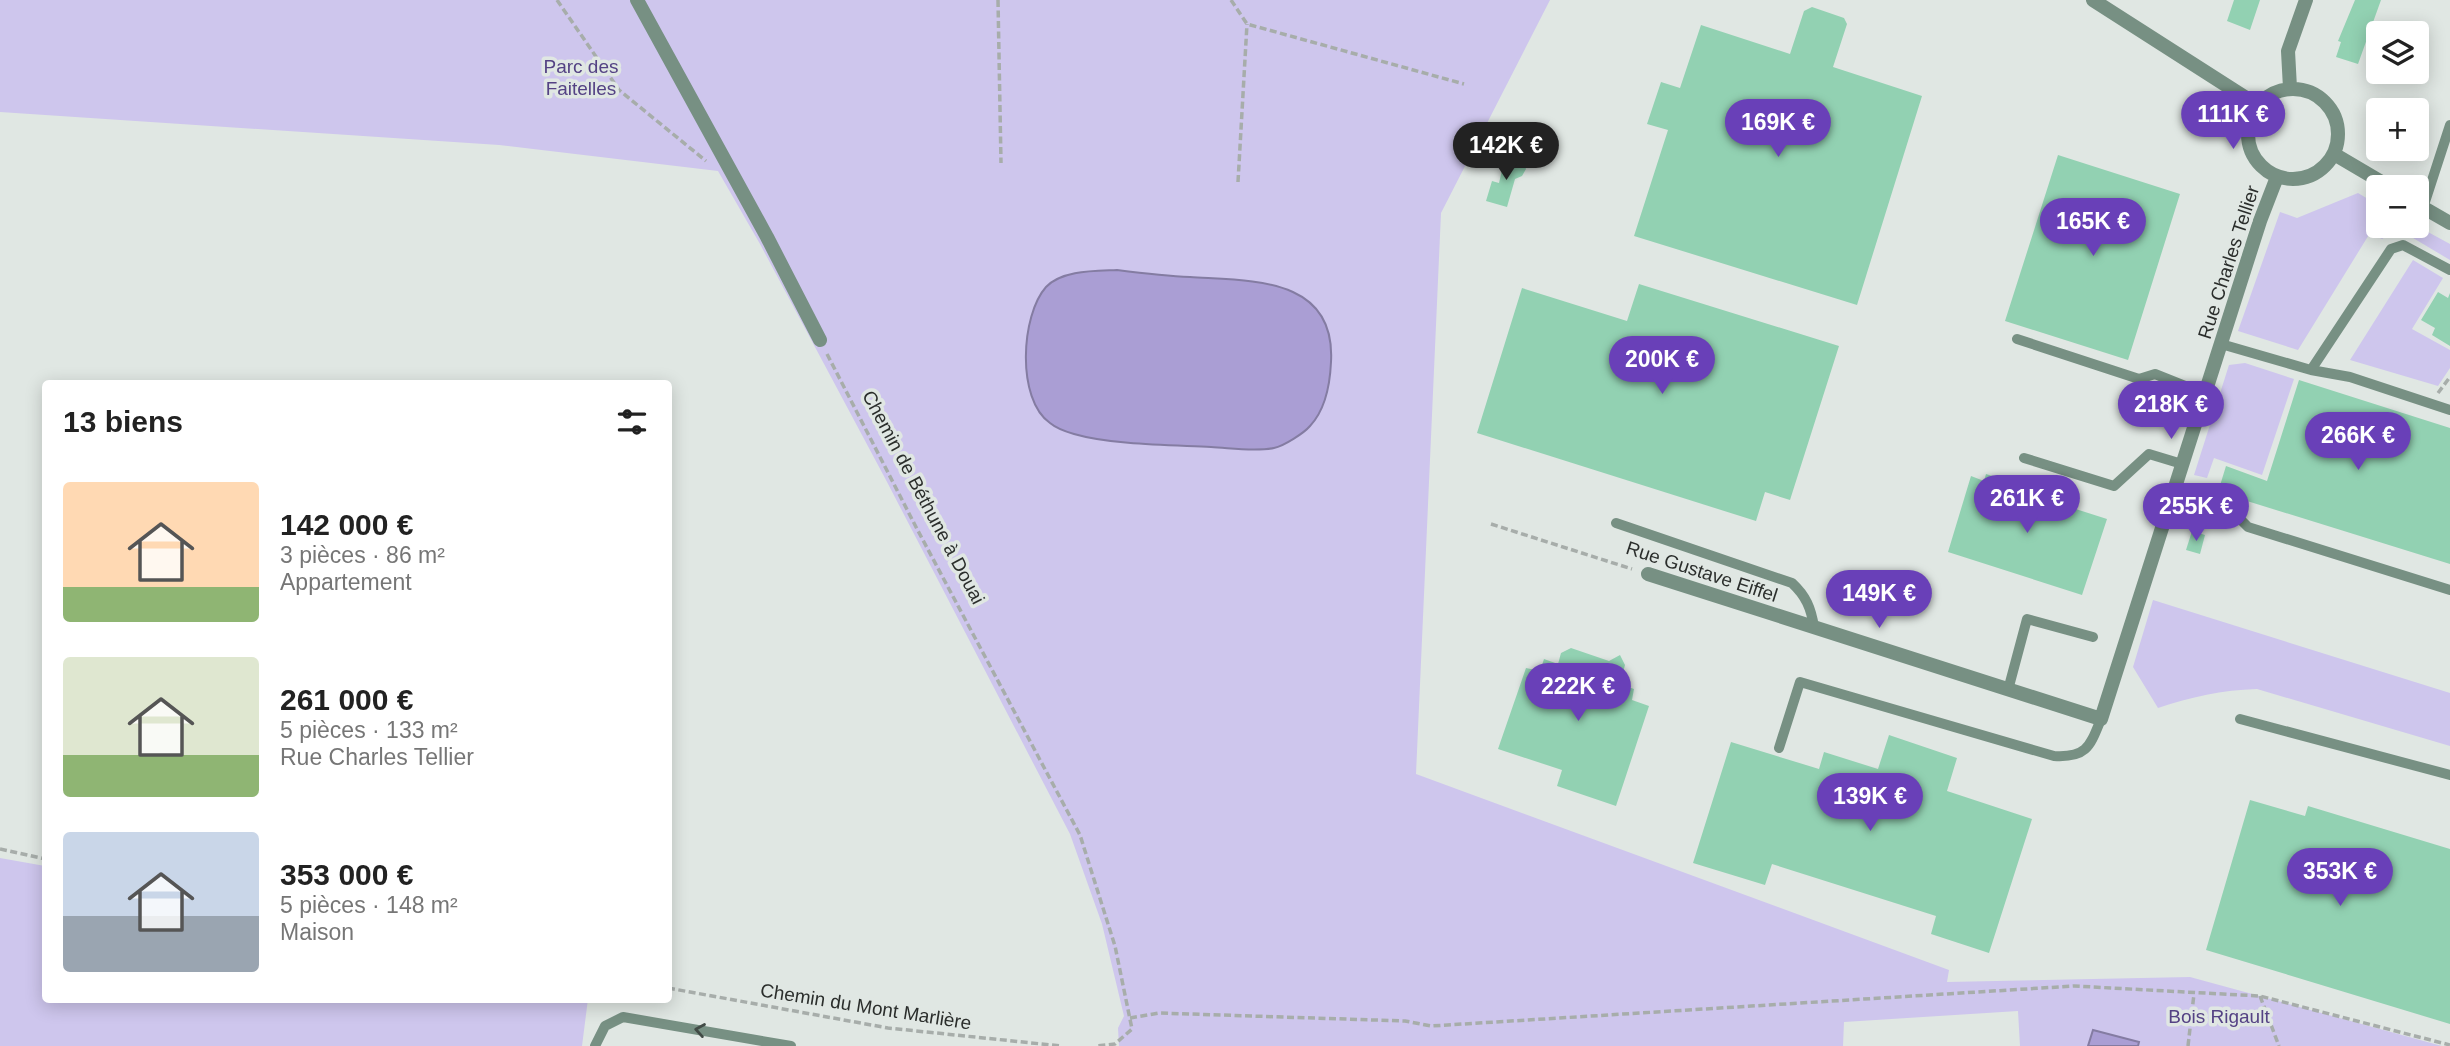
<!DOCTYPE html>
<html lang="fr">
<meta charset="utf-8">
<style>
body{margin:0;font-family:Arial,sans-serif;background:#f2f2f2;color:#222;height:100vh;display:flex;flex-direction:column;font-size:26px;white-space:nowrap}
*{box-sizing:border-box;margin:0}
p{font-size:23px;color:#767676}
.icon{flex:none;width:38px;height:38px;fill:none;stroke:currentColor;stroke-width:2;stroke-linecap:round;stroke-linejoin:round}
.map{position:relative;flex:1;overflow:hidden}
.side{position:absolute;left:42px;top:380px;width:630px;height:623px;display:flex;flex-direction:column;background:#fff;border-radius:7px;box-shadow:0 4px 18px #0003}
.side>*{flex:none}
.fabs{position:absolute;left:2366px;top:21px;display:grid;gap:14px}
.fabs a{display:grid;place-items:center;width:63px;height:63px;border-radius:7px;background:#fff;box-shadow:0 4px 18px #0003;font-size:35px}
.price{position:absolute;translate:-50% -60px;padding:0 16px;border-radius:24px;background:#6940b8;color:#fff;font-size:23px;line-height:46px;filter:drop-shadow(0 2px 4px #0008)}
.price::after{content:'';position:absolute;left:50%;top:42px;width:21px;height:16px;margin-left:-10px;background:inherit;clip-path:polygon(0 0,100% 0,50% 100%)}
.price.on{background:#222;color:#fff}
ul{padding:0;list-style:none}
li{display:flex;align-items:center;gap:21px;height:175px;padding:0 21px}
li span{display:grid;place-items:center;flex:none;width:196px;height:140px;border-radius:7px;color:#555}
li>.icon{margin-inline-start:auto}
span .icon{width:84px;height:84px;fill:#fffc;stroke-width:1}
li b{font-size:30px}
h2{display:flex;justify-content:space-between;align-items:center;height:84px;padding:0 21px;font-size:30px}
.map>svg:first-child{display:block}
.green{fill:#cec6ed}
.water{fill:#aa9ed4;stroke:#847ca2;stroke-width:2}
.building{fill:#92d1b2}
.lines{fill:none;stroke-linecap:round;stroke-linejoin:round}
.path{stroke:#a7adaa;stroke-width:3.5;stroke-dasharray:7 3.5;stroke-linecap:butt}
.service{stroke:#779083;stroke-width:10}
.minor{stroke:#779083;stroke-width:14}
.oneway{stroke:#424b46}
.labels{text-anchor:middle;stroke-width:7;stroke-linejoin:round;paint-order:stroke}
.park-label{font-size:19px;fill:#544284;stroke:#e0e7e3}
.street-label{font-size:19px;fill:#2b2e2c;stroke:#e0e7e3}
</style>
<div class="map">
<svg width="2450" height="1046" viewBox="0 0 2450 1046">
<rect width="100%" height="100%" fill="#e0e7e3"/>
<path class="green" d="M0 0H1550L1441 213 1416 774 1949 970 1947 982 2190 977 2442 1046H2020L2018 1011 1844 1022 1843 1046H1119L1118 1028 1124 1016 1102 924 1070 834 886 480 760 244 718 171 499 145 0 112Z
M2358 193 2378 205V226H2417L2450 244V260L2403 232 2391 233 2382 239 2370 233 2298 350 2238 331 2280 212 2297 218Z
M2413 260 2443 278 2412 329 2450 350V368L2438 386 2350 360Z
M2245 363 2294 379 2262 475 2214 458 2207 478 2194 475 2229 365Z
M2153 600 2450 693V746L2257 689C2222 690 2191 697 2158 708L2133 667Z
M0 858 45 866 46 999H588L582 1046H0Z"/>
<path class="water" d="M1117 270C1141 273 1166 276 1190 277 1250 281 1336 276 1331 362 1330 385 1326 409 1310 426 1304 433 1284 446 1274 448 1255 452 1231 448 1211 447 1170 445 1112 445 1074 434 1067 432 1056 428 1050 423 1016 399 1021 315 1046 287 1062 270 1095 271 1117 270Z
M2093 1030 2139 1042 2138 1046H2088Z"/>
<path class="building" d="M2234 0H2260L2250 30 2227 21Z
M2355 0H2381L2358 64 2336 57 2341 42 2338 41Z
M1812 7 1844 18 1847 24 1833 67 1922 96 1857 305 1634 236 1668 130 1647 124 1661 82 1680 88 1701 25 1790 54 1804 11Z
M2058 155 2180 194 2128 360 2005 321Z
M1515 156 1522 159 1526 169 1522 176 1515 179 1507 207 1486 201 1492 181 1499 183 1504 161Z
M1639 284 1839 346 1790 500 1765 492 1756 521 1477 433 1522 288 1627 321Z
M2438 292 2448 298 2450 293V346L2432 335 2435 328 2421 320Z
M2299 380 2450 428V564L2218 492 2226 466 2267 481Z
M1986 474 2015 483 2013 489 2107 519 2082 595 1948 552 1971 476 1984 481Z
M2192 531 2205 535 2200 554 2186 550Z
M1571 648 1609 661 1620 655 1625 665 1620 684 1634 689 1632 700 1649 706 1616 806 1557 786 1562 770 1498 749 1526 668 1540 671 1544 659 1558 664 1561 653Z
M1889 735 1957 758 1947 791 2032 819 1989 953 1931 934 1936 916 1772 864 1765 885 1693 863 1731 742 1819 769 1824 752 1878 769Z
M2250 800 2305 816 2308 806 2450 849V1024L2206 950Z"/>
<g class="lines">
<path class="path" d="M557 0 619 90 706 161
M998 0 1001 163
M1231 0 1247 24 1464 84
M1238 182 1247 24
M827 354 916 527 1080 835 1115 946 1132 1029 1115 1044 1095 1046
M2438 393 2450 377
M1491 524 1632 569
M0 849 46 859
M668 988 888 1028 1061 1046
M2260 996 2279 1046
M1130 1018 1159 1013 1405 1021 1431 1026 2074 986 2260 996 2450 1045
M2188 1046 2194 994"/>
<path class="service" d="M2423 208 2450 125
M2017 339 2139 379 2155 374 2205 394
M2221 344 2311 370 2391 249 2403 245 2450 270
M2311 370 2350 377 2450 410
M2024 458 2114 486 2149 454 2182 464
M2175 487 2231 510 2248 527 2450 590
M1616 523 1792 583C1806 596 1811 608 1814 627
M2008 690 2027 619 2093 637
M2240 719 2450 775
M1779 748 1800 682 2054 756C2087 758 2090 746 2101 719
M595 1046 605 1026 623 1017 791 1046"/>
<path class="minor" d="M637 0 767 237 820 340
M2093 0 2257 105
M2290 88 2288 51 2306 0
M2248 134a45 45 0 1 1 90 0a45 45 0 1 1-90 0Z
M2334 154 2390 187
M2417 204 2450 223
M1648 574 2101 719 2260 221 2277 177"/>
</g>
<defs><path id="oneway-chevron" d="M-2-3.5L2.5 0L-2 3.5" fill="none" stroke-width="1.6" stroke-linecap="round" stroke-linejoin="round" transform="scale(1.75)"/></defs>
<use class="oneway" href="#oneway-chevron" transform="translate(700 1030) rotate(-170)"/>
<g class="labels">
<g class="park-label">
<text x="581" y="73">Parc des<tspan x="581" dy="22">Faitelles</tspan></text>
<text x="2219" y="1023">Bois Rigault</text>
</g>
<g class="street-label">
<text transform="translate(2228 262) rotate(-72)" y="7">Rue Charles Tellier</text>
<text transform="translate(924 497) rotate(62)" y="7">Chemin de Béthune à Douai</text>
<text transform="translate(1702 571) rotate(18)" y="7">Rue Gustave Eiffel</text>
<text transform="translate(866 1006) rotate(9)" y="7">Chemin du Mont Marlière</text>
</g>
</g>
</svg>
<div class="fabs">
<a><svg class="icon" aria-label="layers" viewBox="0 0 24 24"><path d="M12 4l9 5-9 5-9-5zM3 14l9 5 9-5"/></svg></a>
<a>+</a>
<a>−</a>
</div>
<b class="price" style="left:2233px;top:151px">111K €</b>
<b class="price" style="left:1778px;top:159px">169K €</b>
<b class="price on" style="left:1506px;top:182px">142K €</b>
<b class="price" style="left:2093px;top:258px">165K €</b>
<b class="price" style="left:1662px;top:396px">200K €</b>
<b class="price" style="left:2171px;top:441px">218K €</b>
<b class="price" style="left:2358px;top:472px">266K €</b>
<b class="price" style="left:2027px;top:535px">261K €</b>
<b class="price" style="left:2196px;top:543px">255K €</b>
<b class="price" style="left:1879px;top:630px">149K €</b>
<b class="price" style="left:1578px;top:723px">222K €</b>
<b class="price" style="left:1870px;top:833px">139K €</b>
<b class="price" style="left:2340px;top:908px">353K €</b>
<section class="side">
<h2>13 biens<svg class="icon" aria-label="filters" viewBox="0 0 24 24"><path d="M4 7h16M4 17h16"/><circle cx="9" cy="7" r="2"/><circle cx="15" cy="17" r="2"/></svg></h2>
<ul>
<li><span style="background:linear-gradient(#ffd9b3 75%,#8fb573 0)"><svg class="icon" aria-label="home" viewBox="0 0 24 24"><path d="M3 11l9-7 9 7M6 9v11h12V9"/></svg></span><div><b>142 000 €</b><p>3 pièces · 86 m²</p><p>Appartement</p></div></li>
<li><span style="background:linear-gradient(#dfe7d0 70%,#8fb573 0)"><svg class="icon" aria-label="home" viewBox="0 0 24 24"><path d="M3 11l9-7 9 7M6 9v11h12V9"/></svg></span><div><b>261 000 €</b><p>5 pièces · 133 m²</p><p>Rue Charles Tellier</p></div></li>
<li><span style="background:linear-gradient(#c9d6e8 60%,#9aa5b1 0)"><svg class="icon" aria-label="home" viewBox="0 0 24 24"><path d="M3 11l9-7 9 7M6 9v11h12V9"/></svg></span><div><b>353 000 €</b><p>5 pièces · 148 m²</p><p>Maison</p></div></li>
</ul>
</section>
</div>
